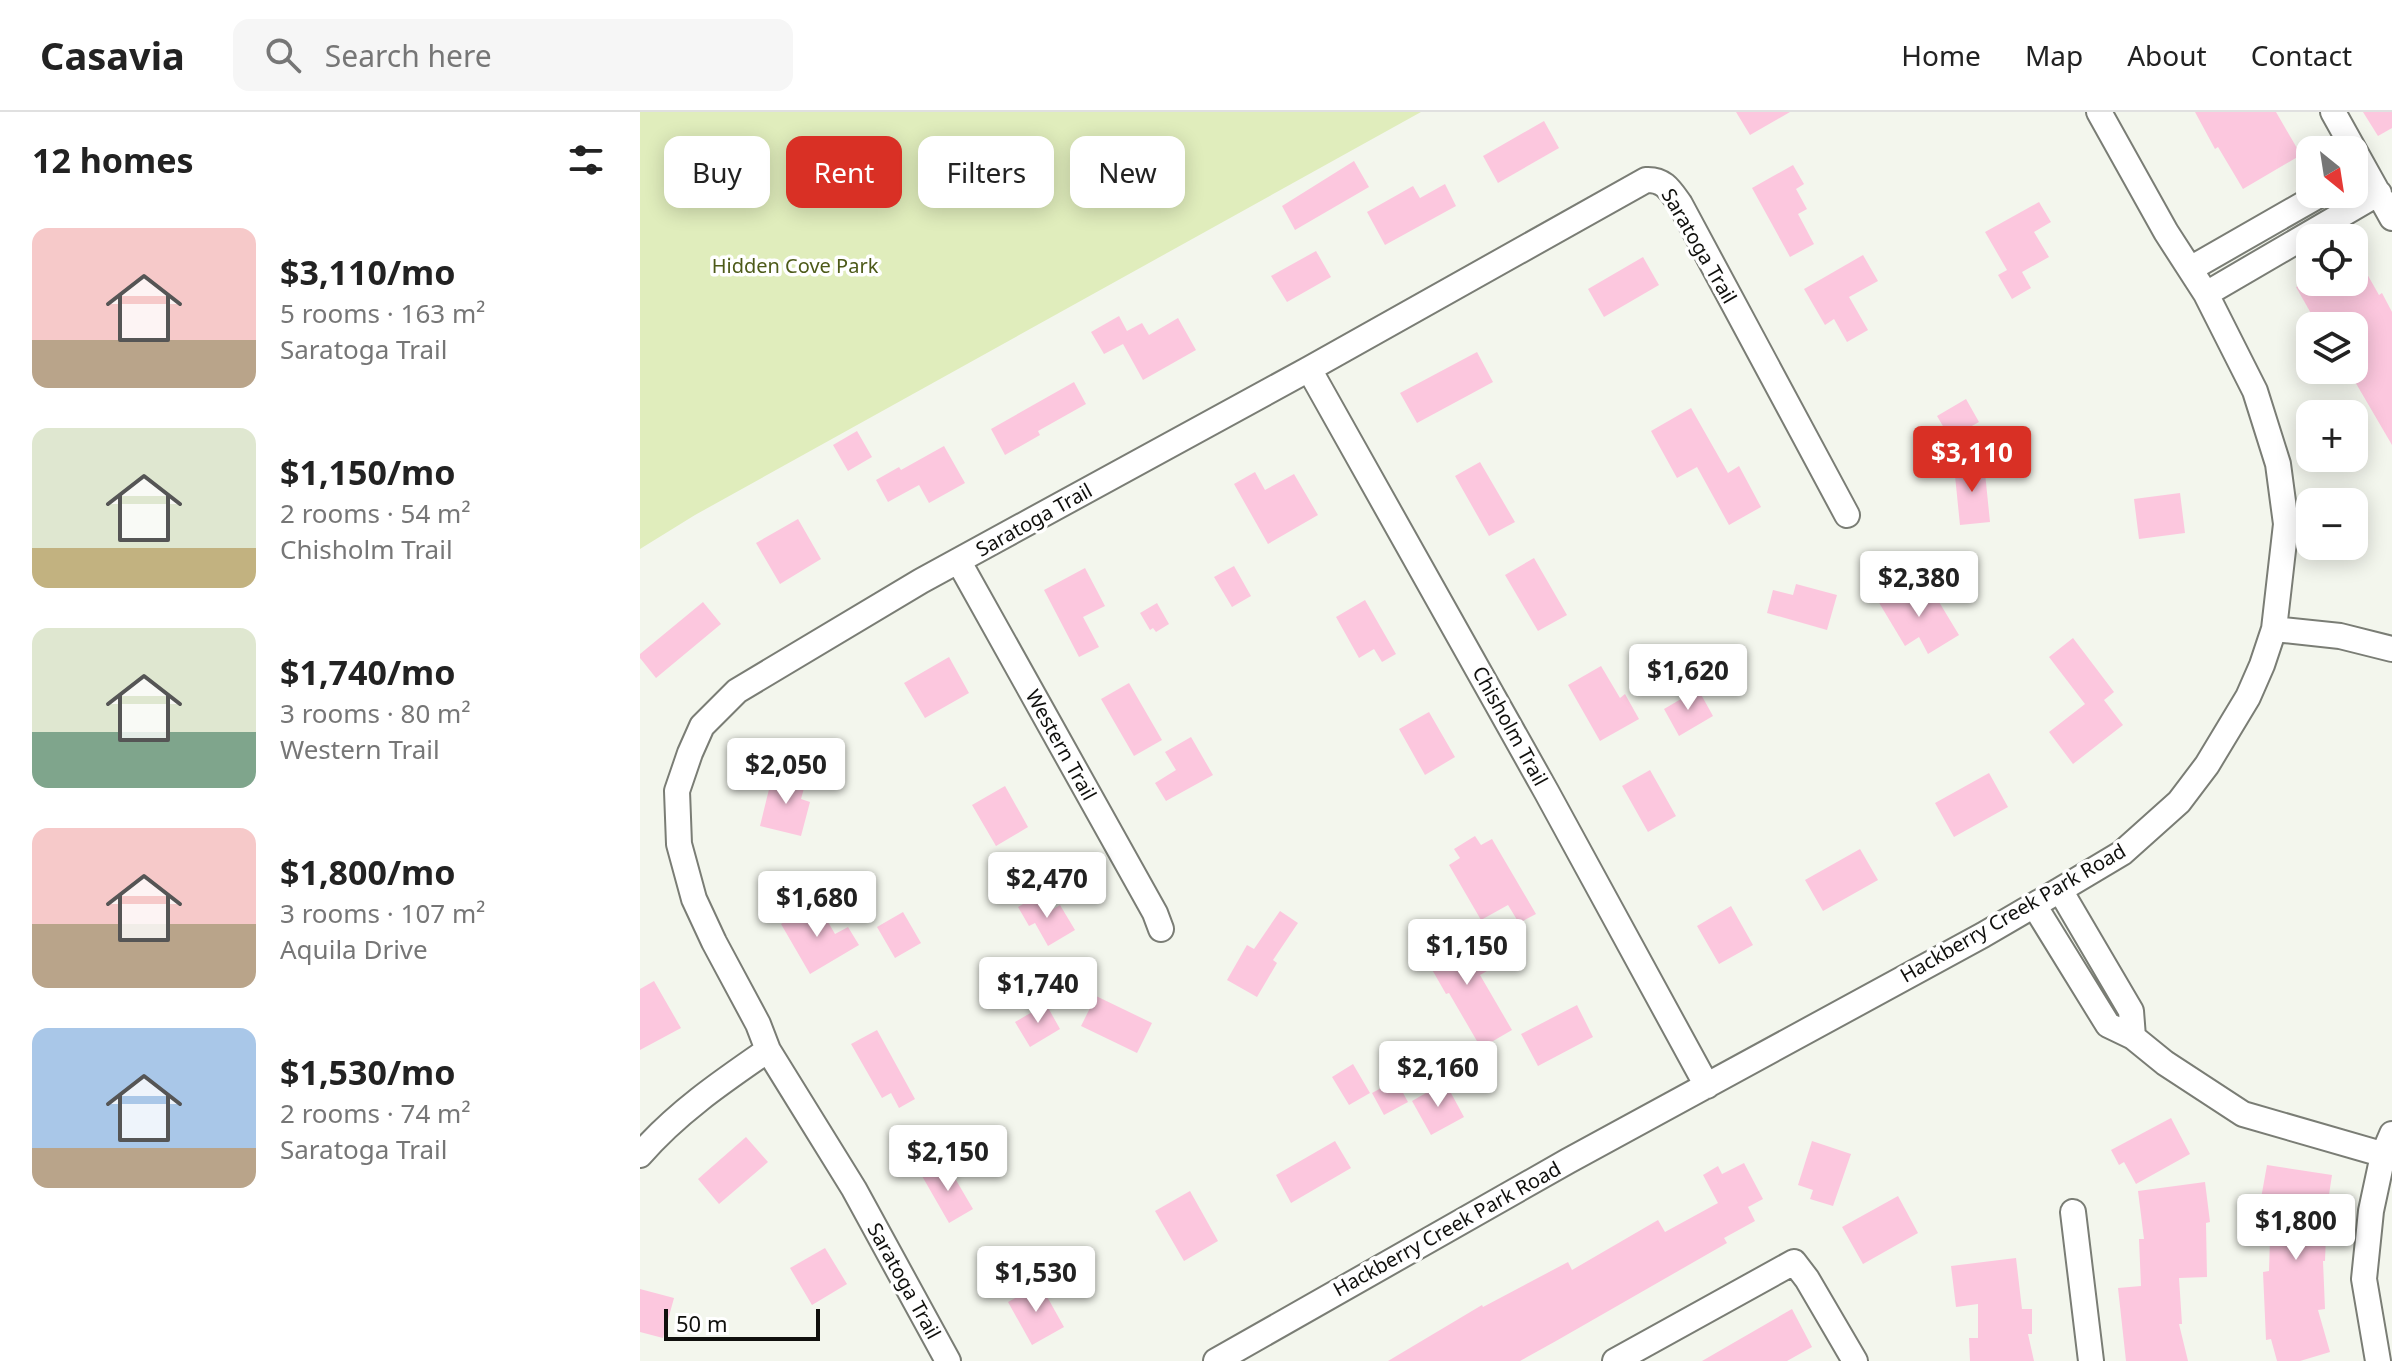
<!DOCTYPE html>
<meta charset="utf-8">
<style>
body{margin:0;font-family:"Noto Sans",sans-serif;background:#f6f6f6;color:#222;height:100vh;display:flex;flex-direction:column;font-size:30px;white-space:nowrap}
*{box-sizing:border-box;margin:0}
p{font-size:26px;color:#767676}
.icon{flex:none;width:44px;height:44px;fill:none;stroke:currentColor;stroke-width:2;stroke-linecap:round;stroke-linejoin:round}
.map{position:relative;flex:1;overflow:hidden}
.side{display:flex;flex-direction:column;background:#fff;width:640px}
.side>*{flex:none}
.top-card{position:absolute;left:24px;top:24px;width:760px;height:72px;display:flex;gap:16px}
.needle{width:52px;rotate:150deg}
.buttons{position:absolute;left:1656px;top:24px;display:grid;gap:16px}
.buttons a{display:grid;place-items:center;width:72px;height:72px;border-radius:16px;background:#fff;box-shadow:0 4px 20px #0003;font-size:40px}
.scale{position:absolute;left:24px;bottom:20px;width:156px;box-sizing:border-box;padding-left:8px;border:4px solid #10100d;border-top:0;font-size:22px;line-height:28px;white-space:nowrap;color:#10100d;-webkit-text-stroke:6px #fff;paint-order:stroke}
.price{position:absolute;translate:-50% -68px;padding:0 18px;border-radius:8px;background:#fff;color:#222;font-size:26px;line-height:52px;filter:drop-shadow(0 2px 4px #0008)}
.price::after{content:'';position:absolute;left:50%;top:48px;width:24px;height:18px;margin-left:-12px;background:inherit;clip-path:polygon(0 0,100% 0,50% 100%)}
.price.on{background:#d93025;color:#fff}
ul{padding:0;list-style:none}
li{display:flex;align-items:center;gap:24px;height:200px;padding:0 32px}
li span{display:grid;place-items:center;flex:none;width:224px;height:160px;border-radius:16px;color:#555}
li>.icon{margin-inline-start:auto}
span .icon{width:96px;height:96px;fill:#fffc;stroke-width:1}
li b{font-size:34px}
h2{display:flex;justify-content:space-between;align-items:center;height:96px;padding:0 32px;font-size:34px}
.tag{padding:0 28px;border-radius:16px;background:#fff;box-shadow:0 4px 20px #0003;font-size:28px;line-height:72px}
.tag.on{background:#d93025;color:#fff}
header{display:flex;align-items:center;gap:48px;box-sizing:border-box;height:112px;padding:0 40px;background:#fff;border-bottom:2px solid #e0e0e0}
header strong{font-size:38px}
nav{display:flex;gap:44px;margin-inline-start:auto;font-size:28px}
.search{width:560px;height:72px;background:#f6f6f6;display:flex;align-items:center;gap:20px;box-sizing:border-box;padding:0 28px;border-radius:16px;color:#767676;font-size:30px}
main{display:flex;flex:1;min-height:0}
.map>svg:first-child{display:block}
.green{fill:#e0edbc}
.building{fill:#fcc7de}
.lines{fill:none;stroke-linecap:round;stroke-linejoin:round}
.street-casing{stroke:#7a7d75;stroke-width:28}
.street{stroke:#fff;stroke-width:24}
.labels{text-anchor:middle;stroke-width:7;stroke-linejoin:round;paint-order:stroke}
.street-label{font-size:20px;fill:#10100d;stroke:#fff}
.park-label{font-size:20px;fill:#4d5a19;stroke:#fff}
</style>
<header>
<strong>Casavia</strong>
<div class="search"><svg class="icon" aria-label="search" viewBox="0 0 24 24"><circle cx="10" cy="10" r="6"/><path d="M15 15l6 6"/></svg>Search here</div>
<nav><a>Home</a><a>Map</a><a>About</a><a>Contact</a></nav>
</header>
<main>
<section class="side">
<h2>12 homes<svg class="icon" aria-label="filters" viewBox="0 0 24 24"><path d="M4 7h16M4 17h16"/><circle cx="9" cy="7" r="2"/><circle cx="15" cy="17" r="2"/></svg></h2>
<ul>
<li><span style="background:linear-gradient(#f6c9c9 70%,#b9a48a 0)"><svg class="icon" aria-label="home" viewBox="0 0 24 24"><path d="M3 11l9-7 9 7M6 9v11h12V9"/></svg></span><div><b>$3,110/mo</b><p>5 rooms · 163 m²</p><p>Saratoga Trail</p></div></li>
<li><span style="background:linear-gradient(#dfe7d0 75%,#c2b280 0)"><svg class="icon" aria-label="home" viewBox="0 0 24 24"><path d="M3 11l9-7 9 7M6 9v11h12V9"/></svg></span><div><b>$1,150/mo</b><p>2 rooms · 54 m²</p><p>Chisholm Trail</p></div></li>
<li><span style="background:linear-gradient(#dfe7d0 65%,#7fa58c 0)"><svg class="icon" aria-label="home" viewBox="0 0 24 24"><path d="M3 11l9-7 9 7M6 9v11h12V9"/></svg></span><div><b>$1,740/mo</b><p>3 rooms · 80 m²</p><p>Western Trail</p></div></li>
<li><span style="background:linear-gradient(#f6c9c9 60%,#b9a48a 0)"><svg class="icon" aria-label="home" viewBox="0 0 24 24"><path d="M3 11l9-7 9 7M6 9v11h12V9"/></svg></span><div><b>$1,800/mo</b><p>3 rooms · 107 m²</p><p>Aquila Drive</p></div></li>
<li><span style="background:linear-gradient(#a9c7e8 75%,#b9a48a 0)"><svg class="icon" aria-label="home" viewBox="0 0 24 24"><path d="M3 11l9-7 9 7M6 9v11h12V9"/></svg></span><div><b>$1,530/mo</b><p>2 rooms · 74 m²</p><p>Saratoga Trail</p></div></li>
</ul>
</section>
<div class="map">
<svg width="1752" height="1249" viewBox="0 0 1752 1249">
<rect width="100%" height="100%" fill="#f3f6ed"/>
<path class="green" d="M0 0H781L55 403 0 437Z"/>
<path class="building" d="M1096 0H1150L1110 23Z
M1555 0H1636L1661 43 1603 77 1578 35 1575 37Z
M1723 0H1752V16L1738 24Z
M904 9 919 36 858 71 843 44Z
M714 49 729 75 655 118 642 94Z
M1153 53 1164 72 1156 77 1167 97 1158 102 1174 132 1150 145 1112 76Z
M805 72 816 94 745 133 727 100 773 74 780 86Z
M1399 90 1411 110 1394 120 1409 145 1382 160 1391 176 1372 187 1358 163 1367 158 1345 120Z
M676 139 691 165 647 190 631 164Z
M1714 139 1739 183 1742 181 1752 200V333L1714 268V214H1687L1683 206 1676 210 1656 175 1666 170H1714Z
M1223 143 1238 169 1209 185 1228 218 1207 230 1194 207 1185 213 1164 177Z
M1003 145 1019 173 964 205 948 177Z
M479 204 487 219 502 211 509 223 538 206 556 238 503 268 483 232 464 242 451 220Z
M837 240 853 270 777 311 760 281Z
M434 270 446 292 398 319 400 323 365 343 351 317Z
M1326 287 1339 310 1310 326 1297 304Z
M1051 296 1088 361 1099 354 1121 395 1089 413 1057 355 1037 366 1011 319Z
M217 319 232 345 208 359 193 333Z
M304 334 325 371 289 391 279 373 248 390 236 368 259 355 261 358Z
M840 350 875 410 849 424 815 364Z
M1344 351 1350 410 1320 413 1314 354Z
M615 360 625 378 654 362 678 403 628 432 594 372Z
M1540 381 1545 421 1499 427 1494 387Z
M158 407 181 447 140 472 116 431Z
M894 446 927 503 898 519 865 463Z
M594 454 611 484 592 495 574 465Z
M445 456 465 494 443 505 459 535 439 545 404 478Z
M1156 472 1197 483 1187 518 1127 501 1133 478 1153 483Z
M1290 475 1319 523 1288 542 1279 525 1265 534 1238 489 1258 477 1265 489Z
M725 488 756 542 742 550 734 537 719 546 696 505Z
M63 490 81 512 16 566 0 546V542Z
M517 491 529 512 516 520 513 516 510 518 500 501Z
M1433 526 1474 580 1464 588 1483 613 1433 652 1409 620 1445 592 1409 545Z
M309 545 329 581 285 606 264 571Z
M961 554 980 586 985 582 999 607 960 629 928 573Z
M489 571 522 628 494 644 461 587Z
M1058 577 1073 604 1039 624 1024 597Z
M789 600 815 645 785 663 759 617Z
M551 625 573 663 526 689 515 671 536 658 525 640Z
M1010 658 1036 704 1008 720 982 674Z
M133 661 166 669 161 687 170 690 161 724 120 714Z
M1349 661 1368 695 1314 725 1295 691Z
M365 674 388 715 356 734 332 693Z
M835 724 841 733 852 727 896 802 879 811 868 793 841 808 809 753 820 746 814 737Z
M1220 737 1238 768 1183 799 1165 768Z
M400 782 410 799 420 793 435 818 408 834 395 811 389 814 378 795Z
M177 791 195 822 208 815 219 833 170 862 141 812Z
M1091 794 1113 833 1079 852 1057 814Z
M640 799 658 811 633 848 637 851 617 885 587 868 607 833 614 837Z
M263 800 281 831 255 846 237 815Z
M823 817 847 859 840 863 872 918 841 936 809 881 806 882 782 840Z
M14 869 41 916 0 938V877Z
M456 884 512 911 497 941 441 914Z
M406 892 420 917 390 935 375 910Z
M937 893 953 925 898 954 881 922Z
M237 918 275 987 259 996 251 981 242 986 211 932Z
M713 952 730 981 709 993 692 965Z
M756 968 768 990 744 1003 732 981Z
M805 970 824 1005 791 1023 772 989Z
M1531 1006 1550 1042 1496 1072 1484 1050 1479 1053 1471 1038Z
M106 1025 128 1050 79 1092 58 1067Z
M695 1029 711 1056 651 1091 636 1063Z
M1172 1029 1211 1042 1193 1094 1170 1087 1173 1078 1158 1073Z
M306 1051 333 1097 309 1111 282 1064Z
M1104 1051 1123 1087 1108 1095 1115 1109 1084 1126 1087 1131 916 1229 880 1249H748L842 1193 843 1195 928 1150 932 1158 1018 1108 1025 1120 1078 1091 1063 1063 1078 1054 1082 1062Z
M1627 1053 1692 1063 1683 1122H1686L1685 1149H1683L1685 1197 1678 1198 1690 1240 1660 1249H1637L1631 1227 1626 1228 1623 1160 1629 1159 1631 1094 1620 1092Z
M1565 1070 1570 1110 1566 1111 1567 1165 1539 1166 1542 1212H1539L1548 1249H1486L1478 1176 1501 1174 1499 1127H1504L1498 1079Z
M550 1079 578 1129 544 1149 515 1099Z
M1258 1084 1278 1121 1223 1152 1202 1115Z
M185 1136 207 1172 172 1193 150 1156Z
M1376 1146 1382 1197H1392V1222H1388L1394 1249H1330L1329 1226H1338V1192L1316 1195 1311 1154Z
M400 1172 424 1215 392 1233 368 1190Z
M0 1177 34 1186 23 1226 0 1220Z
M1152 1197 1172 1235 1147 1249H1062Z"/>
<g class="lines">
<defs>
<path id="street" d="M1693 0 1752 106
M1550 157 1681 82
M1566 182 1739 81
M669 257 906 679 1067 974
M319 450 515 801 521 817
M1634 517 1700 524 1752 537
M1420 778 1491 899 1493 925
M1394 793 1468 913 1493 925 1525 951 1603 1002 1752 1045
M0 1043C36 1001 83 969 128 938
M1433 1100 1451 1249
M308 1249 214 1077 128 938 118 912 74 830 54 787 39 732 37 679 50 641 62 614 97 579 281 469 669 257 1006 68C1024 67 1030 78 1040 92L1207 403
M576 1249 928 1049 1343 823 1420 778 1482 741 1539 690 1567 653 1608 585 1622 553 1634 517 1646 412 1638 352 1615 279 1566 182 1526 120 1459 0
M975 1249 1154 1150 1167 1167 1215 1249
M1738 1249 1724 1167 1731 1099 1743 1043 1752 1022"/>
</defs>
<use href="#street" class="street-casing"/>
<use href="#street" class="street"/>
</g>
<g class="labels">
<g class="street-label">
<text transform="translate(1059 134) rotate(60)" y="7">Saratoga Trail</text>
<text transform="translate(394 408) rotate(-29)" y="7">Saratoga Trail</text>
<text transform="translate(870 614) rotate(61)" y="7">Chisholm Trail</text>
<text transform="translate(421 633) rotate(61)" y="7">Western Trail</text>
<text transform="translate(1373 801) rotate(-30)" y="7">Hackberry Creek Park Road</text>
<text transform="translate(807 1117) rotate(-29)" y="7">Hackberry Creek Park Road</text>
<text transform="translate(264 1169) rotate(61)" y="7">Saratoga Trail</text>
</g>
<g class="park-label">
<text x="155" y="161">Hidden Cove Park</text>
</g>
</g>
</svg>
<div class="buttons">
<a><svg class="needle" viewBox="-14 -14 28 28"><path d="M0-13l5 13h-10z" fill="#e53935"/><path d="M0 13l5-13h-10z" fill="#767676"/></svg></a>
<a><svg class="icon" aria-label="locate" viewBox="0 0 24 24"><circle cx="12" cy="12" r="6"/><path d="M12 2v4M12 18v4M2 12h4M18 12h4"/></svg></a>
<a><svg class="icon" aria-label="layers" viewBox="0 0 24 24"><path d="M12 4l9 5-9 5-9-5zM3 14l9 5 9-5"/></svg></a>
<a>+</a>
<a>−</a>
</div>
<div class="scale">50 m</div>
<b class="price on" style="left:1332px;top:382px">$3,110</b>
<b class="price" style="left:1279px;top:507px">$2,380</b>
<b class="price" style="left:1048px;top:600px">$1,620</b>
<b class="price" style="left:146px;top:694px">$2,050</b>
<b class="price" style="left:407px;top:808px">$2,470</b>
<b class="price" style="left:177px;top:827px">$1,680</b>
<b class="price" style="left:827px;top:875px">$1,150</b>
<b class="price" style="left:398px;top:913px">$1,740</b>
<b class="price" style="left:798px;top:997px">$2,160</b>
<b class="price" style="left:308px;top:1081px">$2,150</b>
<b class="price" style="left:1656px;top:1150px">$1,800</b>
<b class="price" style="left:396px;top:1202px">$1,530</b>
<div class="top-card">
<a class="tag">Buy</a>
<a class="tag on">Rent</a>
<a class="tag">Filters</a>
<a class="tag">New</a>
</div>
</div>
</main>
